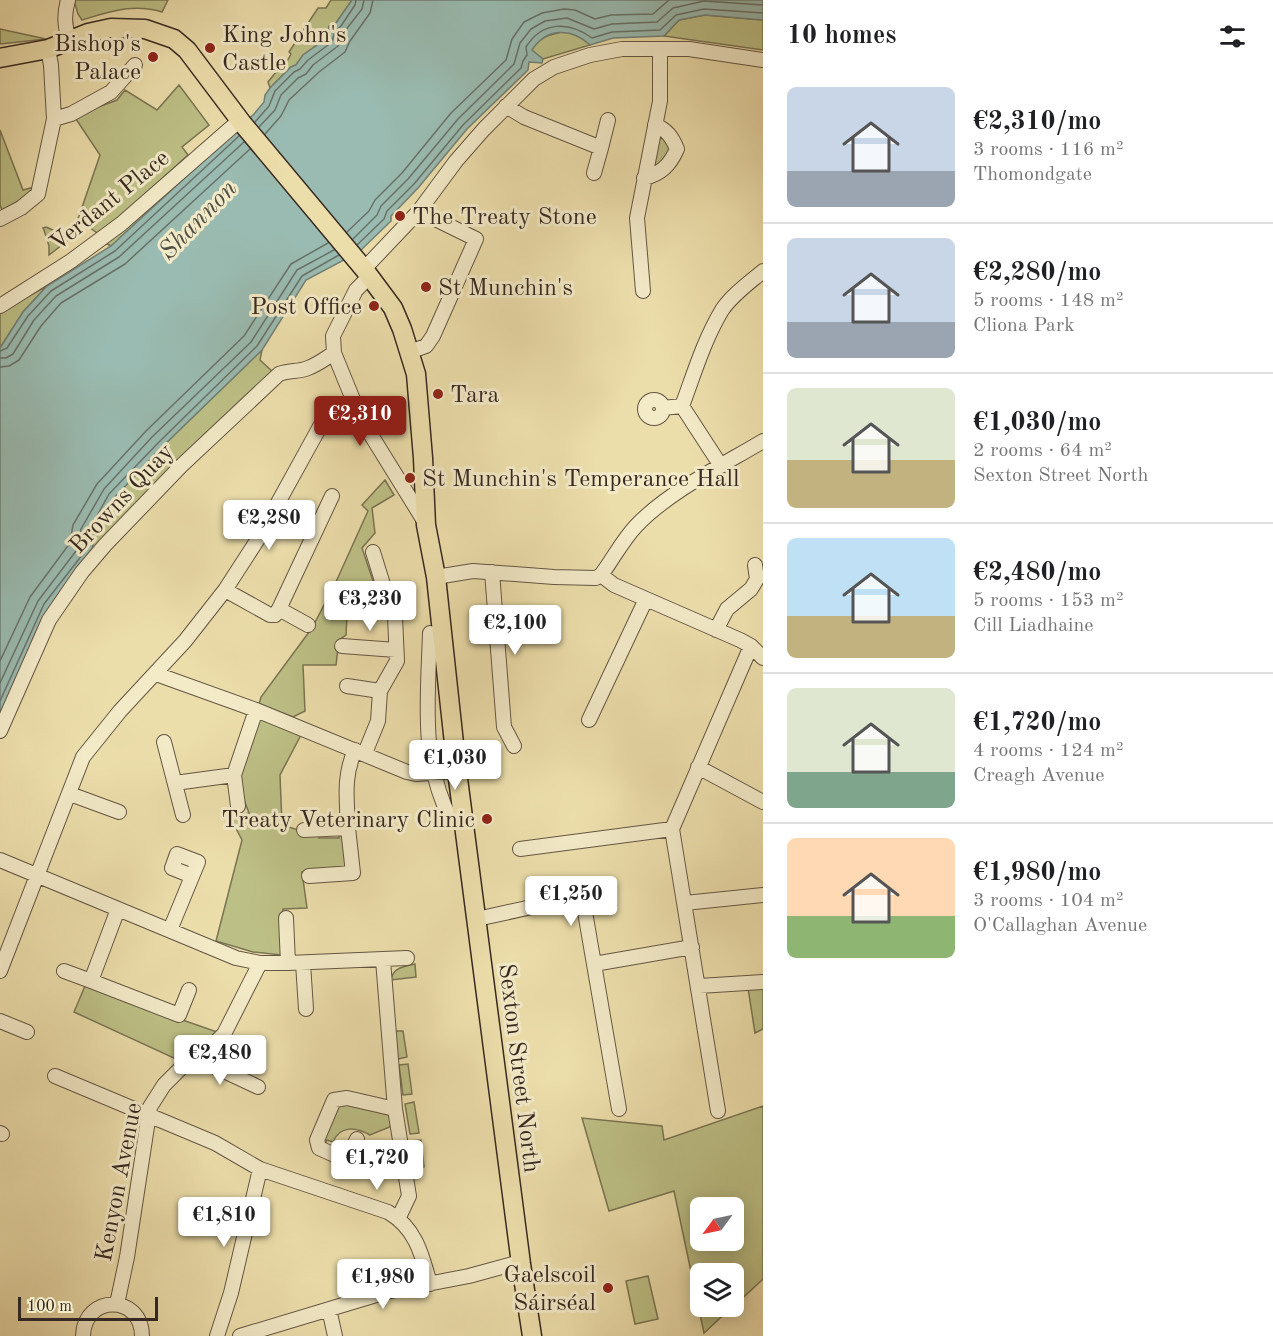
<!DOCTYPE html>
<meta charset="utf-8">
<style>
body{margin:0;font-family:"Old Standard TT",serif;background:#f6f6f6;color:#202124;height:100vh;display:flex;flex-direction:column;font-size:22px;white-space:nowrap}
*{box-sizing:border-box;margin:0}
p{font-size:20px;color:#757577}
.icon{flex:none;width:33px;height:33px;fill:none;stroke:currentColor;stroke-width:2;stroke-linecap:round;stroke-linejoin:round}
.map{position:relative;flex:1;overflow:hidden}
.side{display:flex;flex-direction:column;background:#fff;width:510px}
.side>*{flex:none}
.needle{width:39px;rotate:237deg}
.controls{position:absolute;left:690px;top:1197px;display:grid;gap:12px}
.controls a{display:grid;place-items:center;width:54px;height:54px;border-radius:9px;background:#fff;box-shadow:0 3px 15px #0003;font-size:30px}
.scale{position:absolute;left:18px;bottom:15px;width:140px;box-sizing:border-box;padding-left:6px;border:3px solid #372921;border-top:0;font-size:16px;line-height:21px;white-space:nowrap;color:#372921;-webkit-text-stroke:4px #f3eac8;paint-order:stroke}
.price{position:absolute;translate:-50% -51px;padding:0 14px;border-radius:6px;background:#fff;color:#222;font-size:20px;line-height:39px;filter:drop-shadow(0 2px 3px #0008)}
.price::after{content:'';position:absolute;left:50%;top:36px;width:18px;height:14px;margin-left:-9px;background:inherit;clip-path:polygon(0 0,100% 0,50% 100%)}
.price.current{background:#8f2418;color:#fff}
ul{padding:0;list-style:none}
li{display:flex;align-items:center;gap:18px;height:150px;padding:0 24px}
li+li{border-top:2px solid #e0e0e0}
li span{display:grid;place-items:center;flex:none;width:168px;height:120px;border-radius:9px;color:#555}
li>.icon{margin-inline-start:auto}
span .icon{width:72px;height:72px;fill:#fffc;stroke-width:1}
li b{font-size:26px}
h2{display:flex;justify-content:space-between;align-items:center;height:72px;padding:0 24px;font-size:26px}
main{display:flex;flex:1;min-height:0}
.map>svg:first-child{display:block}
.green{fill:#bdc086;stroke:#7a7454;stroke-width:1.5;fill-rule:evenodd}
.water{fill:#9abbb1;stroke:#728177;stroke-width:1.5}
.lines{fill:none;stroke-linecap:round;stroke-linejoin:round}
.shore{stroke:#687269;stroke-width:1.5}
.minor-casing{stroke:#645644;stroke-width:16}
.major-casing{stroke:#372921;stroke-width:21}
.minor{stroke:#f3eac8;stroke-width:14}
.major{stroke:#ecdeab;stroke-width:18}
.poi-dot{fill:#8f2418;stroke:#f3eac8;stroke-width:2}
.labels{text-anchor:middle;stroke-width:6;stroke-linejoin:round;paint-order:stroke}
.poi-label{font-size:24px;fill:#372921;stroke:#f3eac8;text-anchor:start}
.street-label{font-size:24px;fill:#372921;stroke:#f3eac8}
.water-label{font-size:26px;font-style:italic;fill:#504e45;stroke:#f3eac8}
</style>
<main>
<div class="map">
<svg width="763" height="1336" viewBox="0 0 763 1336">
<rect width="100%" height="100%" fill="#ecdeab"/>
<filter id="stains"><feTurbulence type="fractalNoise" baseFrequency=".00333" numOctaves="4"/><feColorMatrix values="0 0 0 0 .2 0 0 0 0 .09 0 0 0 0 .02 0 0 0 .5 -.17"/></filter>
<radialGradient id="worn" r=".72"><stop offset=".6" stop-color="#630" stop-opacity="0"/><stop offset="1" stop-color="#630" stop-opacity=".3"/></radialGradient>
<path class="green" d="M74 0H168L162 12C133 3 109 12 82 20L78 14Z
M331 0H352L336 23 329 26 327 38 303 55 296 65 291 67 270 88 268 82 281 66 284 67 291 54 289 52 318 8H326Z
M705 15 763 20V50L664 36 679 20Z
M0 29 46 39 0 44Z
M567 31 582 38 590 45 543 59 531 50C541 36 551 34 567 31Z
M179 85 209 125 182 147 188 155 100 235 78 219 100 155 74 116 117 100 125 90 157 110Z
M0 130 23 190 34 187 33 193 2 210 0 205Z
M662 132 672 150 657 170 652 165 658 135Z
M222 144 111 246 103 242Z
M46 227 71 238 49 255V246L44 230 43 228Z
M47 286 23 312 0 348V312Z
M262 350 260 360 273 372 92 551 94 534 114 498 162 447Z
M385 480 394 495 372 508 375 533 362 548 374 584 380 586 377 593 348 594 346 635 339 640 336 665H303L305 711 293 717 259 704 261 697 312 628 335 584 368 511 362 505Z
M259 718 301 735 280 775 282 825 308 833H318L319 838H339V833H346L349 869 302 872 307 908 283 909 281 955 253 952 216 941 242 840 230 817 249 813 238 784Z
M415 964 416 977 391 980C393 967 404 967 415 964Z
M85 986 217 1032 178 1060 74 1012Z
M763 987V1029L755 1033 748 988Z
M397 1031H403L407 1057 398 1059 395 1034Z
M408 1064 412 1094 403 1095 399 1065Z
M414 1102 419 1133 410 1134 405 1104Z
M343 1104 390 1115 392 1126 370 1135C356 1127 340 1125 333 1142L327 1140 325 1145 323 1141 338 1106Z
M763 1106V1279L734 1306V1274H700V1306L732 1307 704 1333 674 1191 609 1211 582 1118 662 1126 664 1140ZM700 1208H734V1240H700Z
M421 1140 424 1167 415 1169 410 1141Z
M648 1276 658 1319 635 1324 626 1281Z"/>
<path class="water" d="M352 0H763V20L705 15 679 20 664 36 613 38 590 45C571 27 546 28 532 50L543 59 542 63 529 62 528 70 467 129 418 188 391 216V221L359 252 306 280 262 350 162 447 114 498 94 534 92 551 0 715V348L23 312 47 286 111 246 254 114 264 102 265 95 270 88 291 67 296 65 303 55 327 38 329 26 336 23Z"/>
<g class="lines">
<path class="shore" d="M255 122 269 106 275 91 294 72 300 69 308 60 332 42 335 31 341 26 355 5 356 0
M259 127 275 110 281 95 298 78 306 74 313 65 338 46 341 36 362 9 364 0
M265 134 281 116 289 100 319 72 345 52 350 41 370 13 373 0
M347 232 369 211 375 200 402 173 451 113 506 60 512 39 524 22 542 13 564 9 575 10 595 19 611 15 653 14 669 0
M353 239 377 215 381 206 408 179 458 119 514 64 520 43 531 29 545 21 567 18 594 29 612 24 657 22 673 8 704 1 763 5
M357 245 384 219 387 211 414 184 463 125 521 68 523 61 527 55 526 47C542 21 569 21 592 38L612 32 660 30 676 15 704 9 763 13
M0 351 7 348 28 316 51 291 115 251 239 136
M0 358H6L13 354 34 320 56 296 119 257 244 142
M0 367 9 366 19 360 41 326 61 303 125 264 250 149
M0 661 30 597 70 543 73 525 97 484 146 431 244 336 291 264 328 243
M0 683 38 601 79 547 81 529 104 489 152 437 251 342 297 270 334 250
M0 701 44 604 86 550 88 532 109 494 158 443 257 346 302 276 339 255"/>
<defs>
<path id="minor" d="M68 0C64 14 64 25 69 39
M506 106 524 117 601 148 594 173
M54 119 71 114 111 92 135 65
M601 148 608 120
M644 178C661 174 670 165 677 149 672 137 667 130 655 125
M0 219 21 208 38 194 54 119 51 65 48 49
M364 269 419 211 456 161 484 129 534 79 554 67 590 55 622 49H689L763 60
M370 276 356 290 333 336 334 353 354 402 371 435 426 524
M643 291 637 218 660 101V49
M0 306 71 261 121 224 240 120
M409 352 426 346 433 336 476 239 419 211
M645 409a9 9 0 1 1 18 0a9 9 0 1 1-18 0Z
M682 406C694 374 704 340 722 310 732 295 749 283 763 271
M663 408 682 406 721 466
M373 552 386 594
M492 572 504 727 514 746
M601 575C613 559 622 541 636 526 668 492 723 465 763 441
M601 575 614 585 740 640 751 646 763 658
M436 577 473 571 554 577 596 578 601 575
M225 590 270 615H275L279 609 308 625
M356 597 394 595 397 661 380 691 378 721 365 753
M279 609 332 496
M716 630 727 609 751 589 757 579 755 565
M430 633C428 698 420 758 450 818
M342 646 396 650
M156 674 256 710 407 772 416 774 457 771
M347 686 380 691
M589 720 646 599
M0 731 49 620 82 572 105 545 181 466 279 374C289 370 299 372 308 368 317 365 326 358 334 353
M164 742 183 815
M698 767 763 802
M175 783 234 775
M70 794 119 812
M238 806 234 775 256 710
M348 828C347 799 343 777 355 750
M304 830 348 828 353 873 309 876
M520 849 672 829
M0 860 236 958 260 963H288L407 958
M685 903 763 895
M118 909 91 981 179 1015 189 990
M286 918 288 963
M477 919 568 899C577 900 581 905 585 912L619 1109
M170 930 198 862 177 854 172 868 192 876
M383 960 395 1109 409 1196 398 1219
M303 963 306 1009
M594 964 692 947
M0 971 83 757 120 711 185 641 225 590 258 539 322 423 332 414 354 402
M64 971 91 981
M699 986 763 982
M0 1021 27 1032
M196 1058 258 1087
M55 1076 215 1143 260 1169 388 1212C416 1228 422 1255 430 1284
M718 1111 672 829 751 646
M0 1133 2 1134
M357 1139 352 1150 339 1157 319 1148 317 1140 334 1100 347 1098 395 1109
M117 1304 127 1257 150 1107 164 1085 182 1067 212 1046 224 1034 260 963
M329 1309 335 1336
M83 1336C84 1294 142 1294 142 1336
M217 1336 231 1293 260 1169
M240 1336 386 1292 469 1276 520 1262"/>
<path id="major" d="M0 58 48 49 88 33 111 28 145 29 174 39 187 50 242 123 364 269 393 308 402 329 416 374 423 458 426 525 436 577 457 771 521 1264 532 1336"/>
</defs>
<use href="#minor" class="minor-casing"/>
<use href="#major" class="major-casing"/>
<use href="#minor" class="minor"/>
<use href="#major" class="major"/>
</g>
<g class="poi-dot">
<circle cx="210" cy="48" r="6"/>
<circle cx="153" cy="57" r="6"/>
<circle cx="400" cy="216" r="6"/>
<circle cx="426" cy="287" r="6"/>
<circle cx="374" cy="306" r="6"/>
<circle cx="438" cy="394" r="6"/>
<circle cx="410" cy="478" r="6"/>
<circle cx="487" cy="819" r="6"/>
<circle cx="608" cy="1288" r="6"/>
</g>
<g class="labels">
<g class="poi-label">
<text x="222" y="42">King John's<tspan x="222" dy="28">Castle</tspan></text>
<text x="141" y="51" text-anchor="end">Bishop's<tspan x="141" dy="28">Palace</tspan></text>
<text x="412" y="224">The Treaty Stone</text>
<text x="438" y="295">St Munchin's</text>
<text x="362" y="314" text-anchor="end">Post Office</text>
<text x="450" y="402">Tara</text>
<text x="422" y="486">St Munchin's Temperance Hall</text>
<text x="475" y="827" text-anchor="end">Treaty Veterinary Clinic</text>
<text x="596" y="1282" text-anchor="end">Gaelscoil<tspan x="596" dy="28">Sáirséal</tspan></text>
</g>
<g class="street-label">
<text transform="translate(109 200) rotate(-39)" y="8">Verdant Place</text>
<text transform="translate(121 498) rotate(-47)" y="8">Browns Quay</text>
<text transform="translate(520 1068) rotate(83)" y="8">Sexton Street North</text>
<text transform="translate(118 1182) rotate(-79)" y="8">Kenyon Avenue</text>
</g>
<g class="water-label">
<text transform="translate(197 219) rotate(-46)" y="9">Shannon</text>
</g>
</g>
<rect width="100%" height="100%" filter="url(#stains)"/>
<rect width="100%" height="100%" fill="url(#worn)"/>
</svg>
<div class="controls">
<a><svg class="needle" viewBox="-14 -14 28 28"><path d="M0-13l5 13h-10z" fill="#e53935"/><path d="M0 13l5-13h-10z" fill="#757577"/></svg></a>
<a><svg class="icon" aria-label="layers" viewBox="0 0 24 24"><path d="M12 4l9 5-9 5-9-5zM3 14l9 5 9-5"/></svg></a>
</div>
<div class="scale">100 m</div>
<b class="price current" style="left:360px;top:447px">€2,310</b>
<b class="price" style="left:269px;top:551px">€2,280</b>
<b class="price" style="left:370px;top:632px">€3,230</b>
<b class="price" style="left:515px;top:656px">€2,100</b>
<b class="price" style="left:455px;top:791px">€1,030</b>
<b class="price" style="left:571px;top:927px">€1,250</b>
<b class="price" style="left:220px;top:1086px">€2,480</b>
<b class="price" style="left:377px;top:1191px">€1,720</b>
<b class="price" style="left:224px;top:1248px">€1,810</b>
<b class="price" style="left:383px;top:1310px">€1,980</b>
</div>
<section class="side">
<h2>10 homes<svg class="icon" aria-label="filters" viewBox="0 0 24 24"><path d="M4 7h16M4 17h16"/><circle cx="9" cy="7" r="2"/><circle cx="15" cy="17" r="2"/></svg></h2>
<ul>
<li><span style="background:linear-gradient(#c9d6e8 70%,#9aa5b1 0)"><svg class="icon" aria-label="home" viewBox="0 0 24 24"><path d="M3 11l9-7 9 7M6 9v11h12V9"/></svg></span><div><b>€2,310/mo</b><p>3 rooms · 116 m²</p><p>Thomondgate</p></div></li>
<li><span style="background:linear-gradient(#c9d6e8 70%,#9aa5b1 0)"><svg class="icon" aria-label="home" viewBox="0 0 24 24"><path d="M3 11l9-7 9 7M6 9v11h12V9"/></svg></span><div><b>€2,280/mo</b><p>5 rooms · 148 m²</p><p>Cliona Park</p></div></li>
<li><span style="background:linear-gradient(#dfe7d0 60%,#c2b280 0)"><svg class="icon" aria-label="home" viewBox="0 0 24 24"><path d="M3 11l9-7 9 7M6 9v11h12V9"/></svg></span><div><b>€1,030/mo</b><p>2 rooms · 64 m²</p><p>Sexton Street North</p></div></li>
<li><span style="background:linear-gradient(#bfe0f5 65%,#c2b280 0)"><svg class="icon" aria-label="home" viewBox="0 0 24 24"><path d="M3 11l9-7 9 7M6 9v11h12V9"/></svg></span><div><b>€2,480/mo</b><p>5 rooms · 153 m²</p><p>Cill Liadhaine</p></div></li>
<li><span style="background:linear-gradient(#dfe7d0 70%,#7fa58c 0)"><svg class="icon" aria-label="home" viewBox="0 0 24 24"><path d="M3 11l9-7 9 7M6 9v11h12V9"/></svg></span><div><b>€1,720/mo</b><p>4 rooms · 124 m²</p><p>Creagh Avenue</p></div></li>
<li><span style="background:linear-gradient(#ffd9b3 65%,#8fb573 0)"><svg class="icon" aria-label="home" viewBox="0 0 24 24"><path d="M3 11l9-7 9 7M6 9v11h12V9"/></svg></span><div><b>€1,980/mo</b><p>3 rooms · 104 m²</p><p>O'Callaghan Avenue</p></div></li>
</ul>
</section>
</main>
